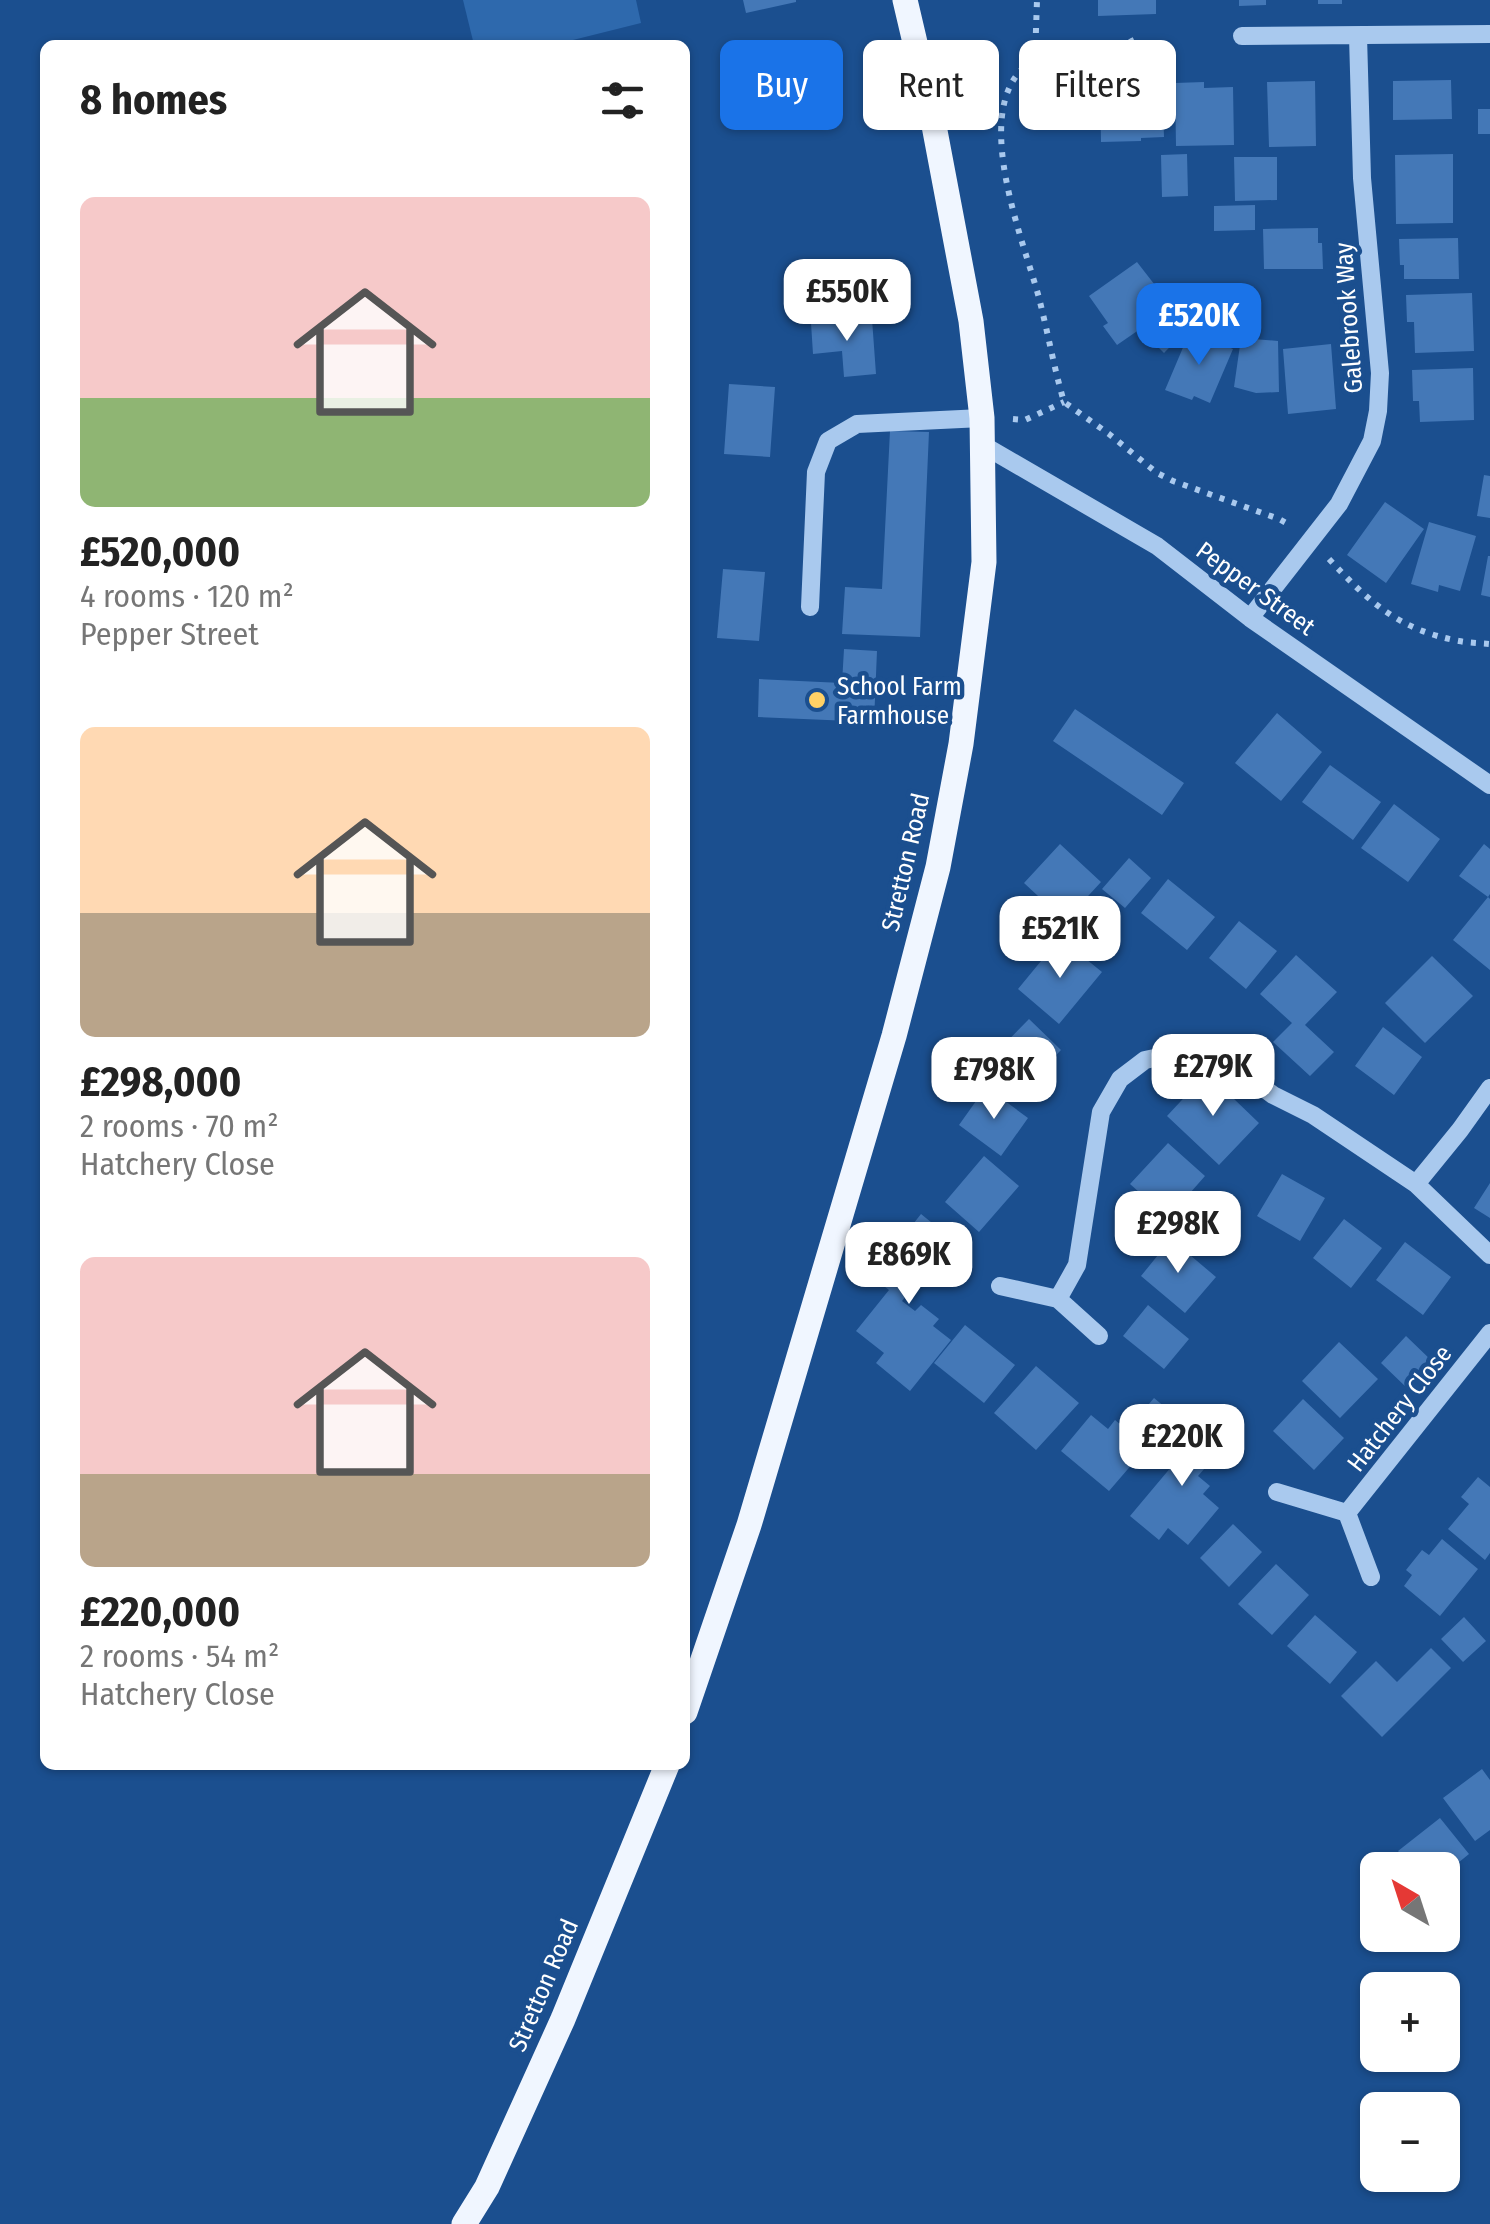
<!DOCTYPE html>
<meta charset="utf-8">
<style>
body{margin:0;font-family:"Fira Sans Condensed",sans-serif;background:#f2f2f2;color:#222;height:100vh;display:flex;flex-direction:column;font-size:38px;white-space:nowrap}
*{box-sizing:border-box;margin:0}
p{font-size:32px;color:#767676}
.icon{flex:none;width:55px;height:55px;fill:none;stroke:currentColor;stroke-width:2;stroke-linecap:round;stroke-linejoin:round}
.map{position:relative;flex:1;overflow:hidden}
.sheet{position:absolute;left:40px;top:40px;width:650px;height:1730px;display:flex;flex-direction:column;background:#fff;border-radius:15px;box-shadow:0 2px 8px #0004}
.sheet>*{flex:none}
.hud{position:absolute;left:720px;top:40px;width:620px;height:90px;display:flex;gap:20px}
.needle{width:65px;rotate:321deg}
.tools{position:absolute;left:1360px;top:1852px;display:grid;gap:20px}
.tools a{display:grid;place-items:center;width:100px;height:100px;border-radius:15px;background:#fff;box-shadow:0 2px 8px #0004;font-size:50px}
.price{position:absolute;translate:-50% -85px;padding:0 22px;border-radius:20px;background:#fff;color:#222;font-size:32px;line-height:65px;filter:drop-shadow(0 2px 5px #0008)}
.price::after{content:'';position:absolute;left:50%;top:60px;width:30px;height:22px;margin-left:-15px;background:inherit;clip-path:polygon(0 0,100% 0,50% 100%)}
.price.selected{background:#1a73e8;color:#fff}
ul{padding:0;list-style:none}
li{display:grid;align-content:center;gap:20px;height:530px;padding:0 40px}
li span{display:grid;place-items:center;height:310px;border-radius:15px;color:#555}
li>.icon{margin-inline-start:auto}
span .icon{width:180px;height:180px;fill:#fffc;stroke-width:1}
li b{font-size:42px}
h2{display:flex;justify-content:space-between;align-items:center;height:120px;padding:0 40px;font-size:42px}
.chip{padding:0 35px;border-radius:15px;background:#fff;box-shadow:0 2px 8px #0004;font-size:35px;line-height:90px}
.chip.selected{background:#1a73e8;color:#fff}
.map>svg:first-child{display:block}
.green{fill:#2e69ad}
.building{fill:#4478b7}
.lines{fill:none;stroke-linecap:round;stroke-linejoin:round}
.path{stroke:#a9c9ee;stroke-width:6;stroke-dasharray:5 8;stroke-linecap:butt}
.minor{stroke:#a9c9ee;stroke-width:18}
.major{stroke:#f0f6ff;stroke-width:25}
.poi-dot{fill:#ffd166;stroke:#1b4f8f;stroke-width:4}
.labels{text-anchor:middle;stroke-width:9;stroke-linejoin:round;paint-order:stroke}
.street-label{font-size:25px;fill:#fff;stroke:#1b4f8f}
.poi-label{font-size:25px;fill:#fff;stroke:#1b4f8f;text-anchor:start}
</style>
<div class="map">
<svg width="1490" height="2224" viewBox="0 0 1490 2224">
<rect width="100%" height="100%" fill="#1b4f8f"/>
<path class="green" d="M463 0H636L641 23 553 45H474Z"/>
<path class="building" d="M743 0H796V2L746 13Z
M1098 0H1156V14L1098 16Z
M1239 0H1266V5L1239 6Z
M1318 0H1342V4H1318Z
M1162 80 1164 137 1141 138V141L1101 142 1100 81Z
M1451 80 1452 119 1393 120V81Z
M1315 81 1316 146 1269 147 1267 82Z
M1204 82V88L1233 87 1234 145 1176 146 1175 83Z
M1478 109H1490V134H1478Z
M1187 154 1188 196 1162 197 1161 155Z
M1453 154V223L1396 224 1395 155Z
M1234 157H1277V200L1235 201Z
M1255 205V230L1214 231V206Z
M1318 228V243H1322L1323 269H1264L1263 229Z
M1458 238 1459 279H1404V265H1400L1399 239Z
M1137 262 1172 307 1117 345 1103 326 1108 323 1089 296Z
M1472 293 1474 351 1415 353 1414 322H1407L1406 295Z
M1177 307 1193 323 1164 353 1148 337Z
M872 319 876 374 844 377 842 351 813 354 811 323Z
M1190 331 1233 349 1210 403 1194 396 1192 400 1165 390Z
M1241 338 1278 341 1279 392 1256 393 1234 387Z
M1331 344 1336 409 1288 414 1283 349Z
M1473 368 1474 420 1420 422 1419 401H1413L1412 370Z
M729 384 775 387 770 457 724 454Z
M890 431 929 432 920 637 842 634 845 587 882 589Z
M1484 475 1490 476V518L1477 516Z
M1385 502 1424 529 1386 583 1347 555Z
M1429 522 1476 536 1460 591 1439 585 1438 592 1411 584Z
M1488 556H1490V597L1481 595Z
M723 569 765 572 759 641 717 638Z
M844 649 877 651 874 722 758 717 759 679 842 683Z
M1075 709 1184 783 1162 815 1053 741Z
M1277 713 1322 752 1281 801 1235 763Z
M1330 765 1381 802 1353 840 1302 802Z
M1394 804 1440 839 1408 882 1361 848Z
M1060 844 1101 882 1065 921 1024 883Z
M1484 844 1490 849V894L1488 897 1490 899V970L1453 940 1488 897 1459 876Z
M1129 858 1151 878 1125 908 1102 889Z
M1168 879 1215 917 1187 950 1141 913Z
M1239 921 1277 951 1246 989 1209 958Z
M1060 938 1102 972 1059 1024 1018 989Z
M1296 955 1337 992 1305 1025 1334 1052 1310 1076 1273 1042 1292 1023 1260 994Z
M1432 956 1473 996 1425 1043 1385 1003Z
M1029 1019 1061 1050 1017 1096 984 1065Z
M1383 1027 1422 1057 1394 1095 1355 1066Z
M1207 1073 1259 1123 1219 1165 1167 1116Z
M986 1087 1028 1118 1001 1156 959 1125Z
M1168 1143 1205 1176 1168 1218 1130 1184Z
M984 1156 1019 1186 979 1232 945 1202Z
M1282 1174 1325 1198 1300 1241 1257 1216Z
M1490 1183V1218L1474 1208Z
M921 1214 958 1244 934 1274 928 1269 902 1301 915 1311 921 1305 939 1319 933 1326 951 1340 910 1391 876 1363 884 1353 856 1331 889 1290 880 1283 899 1258 891 1252Z
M1344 1219 1382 1248 1351 1288 1313 1258Z
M1171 1239 1216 1277 1185 1313 1141 1276Z
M1405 1242 1451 1277 1423 1315 1376 1280Z
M1148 1305 1189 1339 1164 1369 1123 1336Z
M965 1325 1015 1365 984 1403 934 1363Z
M1406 1336 1433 1362 1407 1388 1381 1363Z
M1339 1342 1378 1379 1340 1418 1302 1381Z
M1036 1366 1079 1403 1036 1450 994 1413Z
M1154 1398 1183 1422 1154 1456 1146 1448 1109 1491 1061 1451 1091 1415 1108 1429 1115 1420 1127 1430Z
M1303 1399 1344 1438 1314 1470 1273 1431Z
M1197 1419 1226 1444 1198 1476 1210 1486 1203 1494 1219 1508 1188 1545 1168 1528 1159 1540 1130 1516 1177 1460 1169 1453Z
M1478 1477 1490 1487V1553L1485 1560 1448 1529 1469 1504 1461 1497Z
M1233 1524 1262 1552 1229 1587 1200 1558Z
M1442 1539 1478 1569 1440 1616 1404 1586 1412 1575 1406 1570 1422 1550 1429 1555Z
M1276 1564 1309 1595 1272 1635 1238 1604Z
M1315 1615 1357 1652 1330 1684 1287 1646Z
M1464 1617 1486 1641 1463 1662 1441 1639Z
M1431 1648 1451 1668 1382 1737 1341 1696 1376 1661 1397 1682Z
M1482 1769 1490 1780V1830L1475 1841 1443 1798Z
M1440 1818 1469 1854 1442 1876V1870H1414L1398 1851Z"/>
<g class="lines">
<path class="path" d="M1134 40C1127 43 1121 49 1114 52 1090 61 1057 45 1032 61 966 104 1024 241 1039 298 1048 333 1054 368 1064 402L1109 434 1157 473 1173 481 1279 519 1290 525
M1035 59 1037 0
M1013 419 1025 420 1064 402
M1329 559C1369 602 1399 630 1459 641 1469 643 1480 643 1490 644"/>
<path class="minor" d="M1242 36 1490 34
M983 445 1157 546 1250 618 1490 785
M810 607 816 472 828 441 857 424 982 418
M1250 618 1339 504 1372 441 1378 411 1380 373 1362 178 1358 36
M1416 1184 1460 1130 1490 1088
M1000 1286 1058 1299 1099 1336
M1058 1299 1077 1265 1101 1112 1120 1079 1145 1060 1187 1051 1234 1066 1273 1095 1313 1115 1416 1184 1490 1255
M1277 1492 1347 1513 1371 1577
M1347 1513 1490 1333"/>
<path class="major" d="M685 1712 749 1525 894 1036 938 867 961 744 984 562 982 418 971 321 932 115 905 0
M464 2224 487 2187 563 2019 667 1765"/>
</g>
<circle class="poi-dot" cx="817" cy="700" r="10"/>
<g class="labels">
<g class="street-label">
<text transform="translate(1348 318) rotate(-94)" y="9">Galebrook Way</text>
<text transform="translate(1256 588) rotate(36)" y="9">Pepper Street</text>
<text transform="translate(905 862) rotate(-77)" y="9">Stretton Road</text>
<text transform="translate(1399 1408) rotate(-52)" y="9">Hatchery Close</text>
<text transform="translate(543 1985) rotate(-67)" y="9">Stretton Road</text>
</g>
<g class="poi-label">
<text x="837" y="695">School Farm<tspan x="837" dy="29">Farmhouse</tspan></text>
</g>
</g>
</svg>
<div class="tools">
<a><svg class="needle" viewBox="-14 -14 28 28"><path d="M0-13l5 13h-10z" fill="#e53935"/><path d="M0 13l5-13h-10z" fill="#767676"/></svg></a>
<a>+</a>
<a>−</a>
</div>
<b class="price" style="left:847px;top:344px">£550K</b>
<b class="price selected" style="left:1199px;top:368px">£520K</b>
<b class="price" style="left:1060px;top:981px">£521K</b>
<b class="price" style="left:1213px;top:1119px">£279K</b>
<b class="price" style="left:994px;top:1122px">£798K</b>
<b class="price" style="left:1178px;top:1276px">£298K</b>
<b class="price" style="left:909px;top:1307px">£869K</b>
<b class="price" style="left:1182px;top:1489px">£220K</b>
<div class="hud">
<a class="chip selected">Buy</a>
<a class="chip">Rent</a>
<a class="chip">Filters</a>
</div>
<section class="sheet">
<h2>8 homes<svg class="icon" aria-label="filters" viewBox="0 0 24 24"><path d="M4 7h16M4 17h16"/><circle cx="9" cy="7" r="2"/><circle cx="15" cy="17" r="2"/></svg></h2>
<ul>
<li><span style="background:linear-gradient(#f6c9c9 65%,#8fb573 0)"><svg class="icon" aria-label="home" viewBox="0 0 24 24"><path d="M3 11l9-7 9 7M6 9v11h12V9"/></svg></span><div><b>£520,000</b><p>4 rooms · 120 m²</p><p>Pepper Street</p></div></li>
<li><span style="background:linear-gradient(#ffd9b3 60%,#b9a48a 0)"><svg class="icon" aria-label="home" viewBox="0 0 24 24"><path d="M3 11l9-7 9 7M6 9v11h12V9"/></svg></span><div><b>£298,000</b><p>2 rooms · 70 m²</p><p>Hatchery Close</p></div></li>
<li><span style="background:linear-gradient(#f6c9c9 70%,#b9a48a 0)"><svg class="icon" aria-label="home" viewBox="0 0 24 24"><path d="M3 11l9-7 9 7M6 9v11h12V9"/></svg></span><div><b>£220,000</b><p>2 rooms · 54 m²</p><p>Hatchery Close</p></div></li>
</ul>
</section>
</div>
